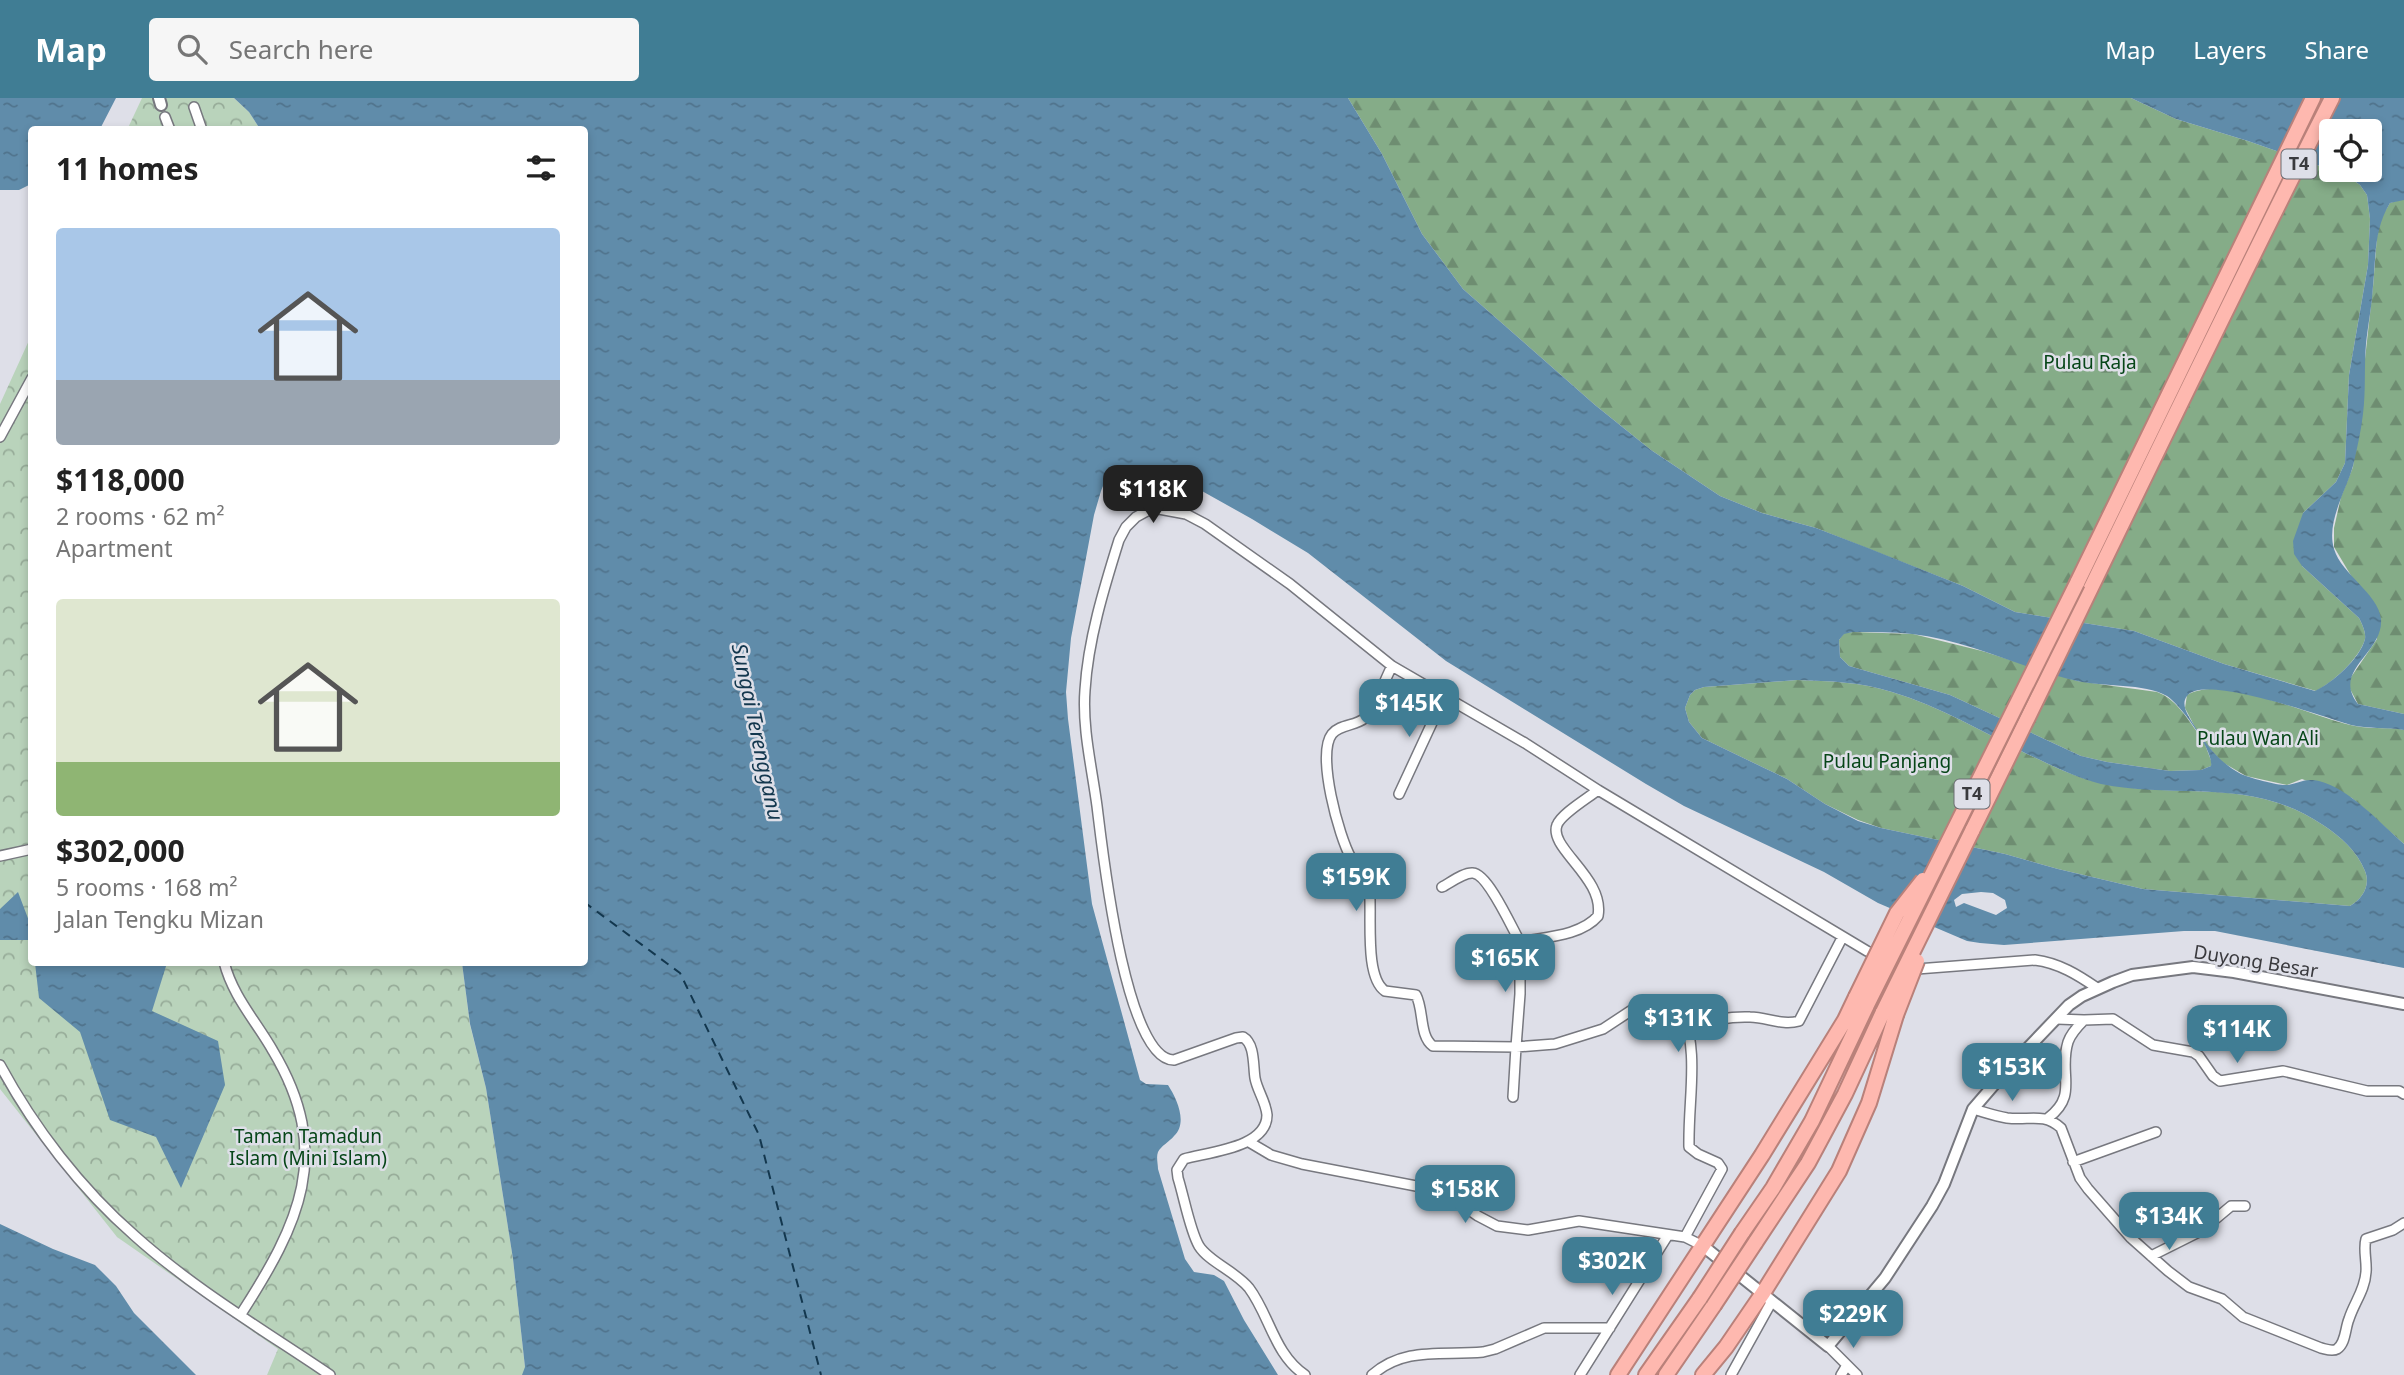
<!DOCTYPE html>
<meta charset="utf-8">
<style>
body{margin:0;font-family:"Noto Sans",sans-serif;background:#f6f6f6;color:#222;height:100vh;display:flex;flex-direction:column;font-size:26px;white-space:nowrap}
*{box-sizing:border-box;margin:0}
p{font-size:23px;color:#767676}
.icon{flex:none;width:38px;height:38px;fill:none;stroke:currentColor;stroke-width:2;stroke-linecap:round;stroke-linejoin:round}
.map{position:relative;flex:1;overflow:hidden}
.details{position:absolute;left:28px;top:28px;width:560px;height:840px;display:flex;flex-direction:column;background:#fff;border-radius:7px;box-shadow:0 4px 10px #0003}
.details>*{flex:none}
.fabs{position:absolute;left:2319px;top:21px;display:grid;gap:14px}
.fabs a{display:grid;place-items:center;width:63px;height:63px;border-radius:7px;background:#fff;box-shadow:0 4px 10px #0003;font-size:35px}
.price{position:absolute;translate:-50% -60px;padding:0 16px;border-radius:14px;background:#407d94;color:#fff;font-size:23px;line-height:46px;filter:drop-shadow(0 2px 4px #0008)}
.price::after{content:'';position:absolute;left:50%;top:42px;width:21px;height:16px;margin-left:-10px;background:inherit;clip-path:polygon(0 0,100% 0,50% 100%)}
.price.current{background:#222;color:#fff}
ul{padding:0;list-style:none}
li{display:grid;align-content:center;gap:14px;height:371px;padding:0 28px}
li span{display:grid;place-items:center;height:217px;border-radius:7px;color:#555}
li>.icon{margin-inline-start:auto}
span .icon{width:126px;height:126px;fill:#fffc;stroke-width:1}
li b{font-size:30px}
h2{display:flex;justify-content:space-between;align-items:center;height:84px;padding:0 28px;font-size:30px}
header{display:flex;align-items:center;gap:42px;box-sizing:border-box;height:98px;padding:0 35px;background:#407d94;color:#fff}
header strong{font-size:33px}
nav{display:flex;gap:38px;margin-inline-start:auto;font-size:24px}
.search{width:490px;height:63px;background:#f6f6f6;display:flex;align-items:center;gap:18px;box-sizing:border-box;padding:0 24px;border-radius:7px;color:#767676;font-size:26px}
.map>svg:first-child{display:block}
.forest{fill:url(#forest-firs)}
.park{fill:url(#park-crowns)}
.water{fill:url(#water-ripples);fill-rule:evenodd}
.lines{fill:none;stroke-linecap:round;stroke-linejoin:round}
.ferry{stroke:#13374e;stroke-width:2;stroke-dasharray:9 7;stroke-linecap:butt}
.minor-casing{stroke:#77787f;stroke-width:12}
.tertiary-casing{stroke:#77787f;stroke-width:14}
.trunk-casing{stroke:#b9817a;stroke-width:18}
.minor{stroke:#fff;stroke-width:9}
.tertiary{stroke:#fff;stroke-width:10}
.trunk{stroke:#feb8af;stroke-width:14}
.trunk-bridge-casing{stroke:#b9817a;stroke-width:18;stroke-linecap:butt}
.trunk-bridge{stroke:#feb8af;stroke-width:14}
.labels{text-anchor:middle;stroke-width:5;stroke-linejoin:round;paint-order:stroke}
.shield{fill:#dedfe8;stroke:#6b6c71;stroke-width:2}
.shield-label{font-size:18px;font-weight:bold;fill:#3a3a3e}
.park-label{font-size:19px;fill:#064618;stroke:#dedfe8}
.street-label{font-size:19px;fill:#3a3a3e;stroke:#dedfe8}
.water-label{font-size:21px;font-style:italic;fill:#13374e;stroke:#dedfe8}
</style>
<header>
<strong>Map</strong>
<div class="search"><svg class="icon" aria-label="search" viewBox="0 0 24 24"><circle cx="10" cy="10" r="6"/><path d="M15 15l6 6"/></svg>Search here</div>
<nav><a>Map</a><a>Layers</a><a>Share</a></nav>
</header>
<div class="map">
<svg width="2404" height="1277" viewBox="0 0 2404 1277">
<defs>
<pattern id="forest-firs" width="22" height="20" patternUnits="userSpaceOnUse" patternTransform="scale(1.75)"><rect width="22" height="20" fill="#85ac88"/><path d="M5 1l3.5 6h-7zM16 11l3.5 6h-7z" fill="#6e8d71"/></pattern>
<pattern id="park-crowns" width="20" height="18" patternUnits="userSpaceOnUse" patternTransform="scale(1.75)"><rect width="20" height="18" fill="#b9d3bb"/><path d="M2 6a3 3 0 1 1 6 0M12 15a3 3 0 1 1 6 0" fill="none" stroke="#97ac99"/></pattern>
<pattern id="water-ripples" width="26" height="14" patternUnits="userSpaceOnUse" patternTransform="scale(1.75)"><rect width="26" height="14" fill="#608caa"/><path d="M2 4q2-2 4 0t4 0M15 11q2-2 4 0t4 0" fill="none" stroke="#50738c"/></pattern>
</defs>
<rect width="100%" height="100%" fill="#dedfe8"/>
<path class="forest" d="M1348 0H2131L2176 21 2248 43 2346 77 2360 87 2367 97 2370 121 2368 167 2349 277 2345 365 2336 384 2303 415 2302 468 2359 520C2362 526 2366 534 2365 541 2360 560 2332 585 2316 593L2224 566 2134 533 2015 514 1963 488 1816 430 1762 415 1720 398 1651 352 1595 307 1463 191 1422 136 1382 56Z
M2402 101 2404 102V616L2358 606 2350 591 2349 582 2377 541 2370 499 2353 481 2334 449V430L2341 399 2353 369 2373 189 2377 138 2381 120 2390 105Z
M1853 534 1913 536 1982 553 2077 583 2157 594C2176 601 2186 619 2198 635L2185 610 2187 597C2226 574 2317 623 2361 629 2375 631 2389 629 2404 632V746L2352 700 2302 681 2287 687 2246 678 2222 664 2204 644 2212 665 2211 668 2201 672 2170 673 2107 664 2081 658 1950 597 1849 568 1840 559 1839 542 1844 535Z
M1797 582C1829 583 1861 584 1892 594 1939 608 1983 634 2027 656 2051 667 2076 680 2101 685 2179 702 2251 678 2323 727 2341 739 2357 753 2365 773 2371 788 2362 801 2350 808L2143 791 2058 771 2005 756 1881 730 1858 722 1825 706 1787 681 1702 640 1689 624 1685 610 1690 597 1695 592 1704 589Z"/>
<path class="park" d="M142 0H234L249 14 260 31 127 32Z
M31 238 32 864 462 865 470 927 486 990 513 1161 525 1269 594 1277H267L278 1251 117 1139 0 991V306Z"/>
<path class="water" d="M0 0H116L100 31 32 32 31 86 19 92H0Z
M234 0H1348L1382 56 1422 136 1463 191 1595 307 1651 352 1720 398 1762 415 1816 430 1868 450 1963 488 2015 514 2134 533 2224 566 2315 593C2332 585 2360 561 2365 541 2366 534 2362 526 2359 520L2302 468 2294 456 2293 443 2303 415 2336 384 2345 365 2349 277 2368 167 2370 121 2367 97 2360 87 2346 77 2248 43 2176 21 2131 0H2404V102L2390 105C2374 131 2376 158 2373 188 2372 207 2368 227 2366 246 2364 269 2366 293 2363 316 2361 333 2357 351 2353 368 2346 393 2326 424 2334 451 2342 477 2378 495 2381 521 2384 555 2331 572 2358 606L2404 616V632C2386 629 2368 631 2351 627 2326 620 2203 575 2187 598 2180 607 2189 619 2194 627 2206 647 2220 665 2241 676 2250 680 2279 688 2288 687 2300 685 2304 680 2319 683 2349 690 2381 726 2404 746V870L2215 833H2184L2004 847 1980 845 1967 843 1878 805 1824 774 1684 708 1646 686 1446 563 1308 455 1252 421 1159 369 1137 367 1119 373 1105 383 1101 393 1094 417 1071 540 1066 594 1068 621 1092 806 1140 982 1146 986 1168 987C1177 1001 1188 1025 1174 1038 1170 1043 1161 1048 1158 1054 1156 1059 1158 1066 1158 1071L1185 1161 1194 1174 1214 1177 1224 1183 1244 1222 1278 1277H522L525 1269 513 1161 486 990 470 926 462 865 584 864V32L260 31 249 14ZM2331 33H2370V72H2331ZM1853 534C1873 534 1893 534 1912 536 1969 542 2022 571 2077 583 2103 589 2144 585 2167 598 2181 607 2214 653 2211 668L2201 672 2170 673 2107 664 2081 658 1950 597 1849 568 1840 559 1839 542 1844 536ZM1797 582C1829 583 1861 584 1892 594 1939 608 1983 634 2027 656 2051 667 2076 680 2101 686 2179 702 2251 678 2323 727 2341 739 2357 753 2365 773 2371 788 2362 801 2350 808L2143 791 2058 771 2005 756 1881 730 1858 723 1825 706 1787 681 1702 640 1689 624 1685 610 1690 597 1695 592 1704 589ZM1981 794 1993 795 2005 802 2007 810 1996 817 1964 805 1956 809 1954 802 1962 796Z
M18 794 29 823 31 824V842H0V811Z
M35 865H167L152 913 218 943 225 987 181 1090 156 1039 110 1022 80 934 39 900Z
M0 1126 53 1151 95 1167 116 1188 134 1215 196 1277H0Z"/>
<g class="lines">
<path class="ferry" d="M584 804 680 875 759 1037 821 1277"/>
<defs>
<path id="minor" d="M194 9 202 32
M165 19 170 32
M0 339 32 280
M1392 568C1385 581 1375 610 1365 620 1356 628 1340 626 1332 636 1316 656 1339 739 1351 760 1357 769 1365 776 1369 786 1373 811 1363 878 1385 893L1416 897C1424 912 1419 938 1433 948L1516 949 1513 999
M1399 696 1444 599
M0 758 32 751
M1442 789C1450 785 1464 774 1473 775 1488 776 1512 830 1520 844 1544 839 1581 838 1598 818 1605 780 1548 750 1557 727 1561 716 1588 700 1598 692
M1520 844V896L1516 949 1555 946 1603 931 1644 904 1667 903 1681 908C1700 956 1688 998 1689 1049L1698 1056 1718 1065 1722 1071 1685 1139
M224 864C233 899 256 923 273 953 334 1055 299 1126 241 1216
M2084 922 2113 921 2153 947 2193 954 2199 958 2213 978 2220 983 2283 973 2367 993H2399L2404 996
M1689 928C1709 923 1729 918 1750 919 1767 919 1782 928 1799 923L1842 840
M0 967C34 1030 81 1091 135 1138 194 1191 265 1233 330 1277
M1973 1011C1984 1014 1995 1018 2007 1020 2029 1023 2043 1014 2061 1030L2080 1080 2088 1091 2131 1140 2168 1173 2189 1189 2222 1201 2243 1219 2321 1250C2326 1251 2332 1254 2337 1251 2346 1245 2345 1230 2349 1221 2354 1205 2365 1192 2366 1174 2367 1163 2363 1151 2366 1141L2393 1132 2404 1125
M2048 1020C2079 997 2058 976 2068 944 2071 935 2078 928 2084 922L2057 921
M1249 1044 1271 1057 1302 1066 1442 1093 1478 1118 1497 1128 1528 1132 1579 1123 1685 1139 1703 1148
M2073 1064 2156 1034
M2151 1158 2201 1133 2231 1108H2245
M1828 1248 1857 1277
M1305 1277C1274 1256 1270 1218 1249 1190 1235 1173 1209 1164 1199 1148 1190 1133 1184 1099 1178 1080L1177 1072 1184 1061C1208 1054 1267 1050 1267 1017 1266 1004 1257 992 1255 980 1253 967 1255 946 1243 939L1236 940 1174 962C1125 963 1102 748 1097 708 1092 670 1082 630 1085 592 1088 542 1104 490 1119 442L1126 429 1136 419 1147 413 1159 411 1186 416 1205 426 1290 486 1392 568 1525 645 1598 692 1867 853 1893 865 1917 871 2035 862C2059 865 2078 877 2097 890
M1372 1277C1405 1248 1443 1258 1483 1254L1495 1251 1544 1230H1610
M1580 1277 1668 1137
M1731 1277 1772 1203
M1841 1277 1847 1267"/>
<path id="tertiary" d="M159 0 161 7
M1703 1148 1828 1248 1885 1180 1932 1108 1944 1086 1973 1011 2004 975 2069 907 2082 898 2113 884 2132 877 2193 869 2234 874 2404 906"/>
<path id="trunk" d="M2077 485 2313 0
M1972 733C2093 489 2209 242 2332 0
M1742 1135 1773 1090 1812 1023 1867 907
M1755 1145 1808 1065 1845 996 1883 914
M1618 1277 1762 1057 1845 922 1856 899
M1646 1277 1700 1200
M1666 1277 1714 1207
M1703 1277 1726 1249 1763 1195 1839 1073 1869 1005 1896 917"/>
</defs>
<use href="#minor" class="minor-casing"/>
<use href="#tertiary" class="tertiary-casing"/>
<use href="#trunk" class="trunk-casing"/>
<use href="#minor" class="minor"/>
<use href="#tertiary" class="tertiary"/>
<use href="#trunk" class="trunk"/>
<defs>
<path id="trunk-bridge" d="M1856 899 1897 815 1923 782
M1867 907 2077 485
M1883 914 1972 733
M1896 917 1917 863
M1700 1200 1742 1135
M1714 1207 1755 1145"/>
</defs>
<use href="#trunk-bridge" class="trunk-bridge-casing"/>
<use href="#trunk-bridge" class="trunk-bridge"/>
</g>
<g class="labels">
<g class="shield">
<rect x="2281.5" y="51.5" width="35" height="29" rx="5"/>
<rect x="1954.5" y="681.5" width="35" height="29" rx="5"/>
</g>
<g class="shield-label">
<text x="2299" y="72">T4</text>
<text x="1972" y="702">T4</text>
</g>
<g class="park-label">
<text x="2090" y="271">Pulau Raja</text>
<text x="2258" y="647">Pulau Wan Ali</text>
<text x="1887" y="670">Pulau Panjang</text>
<text x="308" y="1045">Taman Tamadun<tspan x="308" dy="22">Islam (Mini Islam)</tspan></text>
</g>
<g class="street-label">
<text transform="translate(2256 863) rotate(9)" y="7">Duyong Besar</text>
</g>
<g class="water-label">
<text transform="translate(757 634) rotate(78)" y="7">Sungai Terengganu</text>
</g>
</g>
</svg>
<div class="fabs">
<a><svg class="icon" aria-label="locate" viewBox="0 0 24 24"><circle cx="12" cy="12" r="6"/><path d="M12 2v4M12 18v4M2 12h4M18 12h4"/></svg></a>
</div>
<b class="price current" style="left:1153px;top:427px">$118K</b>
<b class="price" style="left:1409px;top:641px">$145K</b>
<b class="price" style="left:1356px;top:815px">$159K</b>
<b class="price" style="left:1505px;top:896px">$165K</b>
<b class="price" style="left:1678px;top:956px">$131K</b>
<b class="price" style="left:2237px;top:967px">$114K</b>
<b class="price" style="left:2012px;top:1005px">$153K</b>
<b class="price" style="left:1465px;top:1127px">$158K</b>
<b class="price" style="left:2169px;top:1154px">$134K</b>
<b class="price" style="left:1612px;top:1199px">$302K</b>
<b class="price" style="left:1853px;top:1252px">$229K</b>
<section class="details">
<h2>11 homes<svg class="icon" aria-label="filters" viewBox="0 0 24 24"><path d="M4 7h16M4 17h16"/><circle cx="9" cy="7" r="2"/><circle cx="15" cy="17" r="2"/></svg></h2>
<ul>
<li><span style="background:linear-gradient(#a9c7e8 70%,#9aa5b1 0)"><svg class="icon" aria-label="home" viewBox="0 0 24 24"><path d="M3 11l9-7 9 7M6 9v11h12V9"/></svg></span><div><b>$118,000</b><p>2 rooms · 62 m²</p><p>Apartment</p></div></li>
<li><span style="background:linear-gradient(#dfe7d0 75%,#8fb573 0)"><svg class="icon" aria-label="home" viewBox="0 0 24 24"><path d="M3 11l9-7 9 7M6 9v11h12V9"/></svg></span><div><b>$302,000</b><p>5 rooms · 168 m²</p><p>Jalan Tengku Mizan</p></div></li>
</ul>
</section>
</div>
